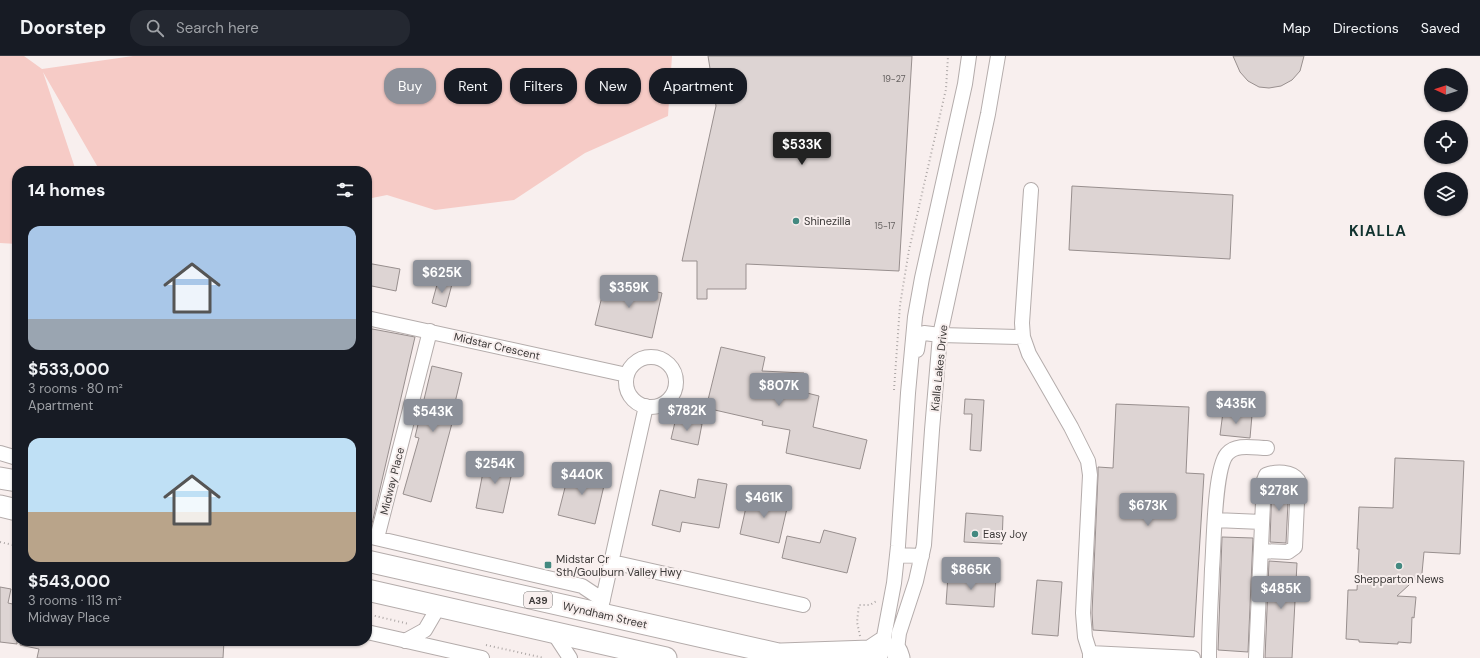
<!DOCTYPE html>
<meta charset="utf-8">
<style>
body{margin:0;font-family:"DM Sans",sans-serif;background:#242831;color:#f1f3f6;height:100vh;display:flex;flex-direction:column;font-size:15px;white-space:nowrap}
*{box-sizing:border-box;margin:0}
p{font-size:13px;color:#9ea1a6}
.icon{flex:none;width:22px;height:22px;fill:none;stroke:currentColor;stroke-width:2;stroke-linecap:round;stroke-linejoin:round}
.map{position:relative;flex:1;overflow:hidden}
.drawer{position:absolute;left:12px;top:110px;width:360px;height:480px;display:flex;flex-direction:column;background:#171b24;border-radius:16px;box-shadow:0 1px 3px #0004}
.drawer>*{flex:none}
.banner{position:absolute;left:384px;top:12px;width:380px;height:36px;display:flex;gap:8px}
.needle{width:26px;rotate:273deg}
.tools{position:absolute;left:1424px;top:12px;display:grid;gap:8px}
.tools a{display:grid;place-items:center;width:44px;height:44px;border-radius:50%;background:#171b24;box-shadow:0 1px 3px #0004;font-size:20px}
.price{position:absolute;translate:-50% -34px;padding:0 9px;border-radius:4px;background:#8c9099;color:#fff;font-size:13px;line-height:26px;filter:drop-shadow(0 1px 2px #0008)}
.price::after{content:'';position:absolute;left:50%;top:24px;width:12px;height:9px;margin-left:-6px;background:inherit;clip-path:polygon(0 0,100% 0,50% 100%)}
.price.active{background:#222;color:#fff}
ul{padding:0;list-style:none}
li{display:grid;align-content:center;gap:8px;height:212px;padding:0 16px}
li span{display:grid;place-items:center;height:124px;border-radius:12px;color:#555}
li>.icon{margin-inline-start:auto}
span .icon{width:72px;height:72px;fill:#fffc;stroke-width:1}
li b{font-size:17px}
h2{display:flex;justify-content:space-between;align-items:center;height:48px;padding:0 16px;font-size:17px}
.tag{padding:0 14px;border-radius:16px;background:#171b24;box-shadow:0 1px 3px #0004;font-size:14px;line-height:36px}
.tag.active{background:#8c9099;color:#fff}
header{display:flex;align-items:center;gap:24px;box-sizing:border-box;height:56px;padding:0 20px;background:#171b24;border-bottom:1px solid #363941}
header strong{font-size:19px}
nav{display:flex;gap:22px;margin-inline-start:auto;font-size:14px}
.search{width:280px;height:36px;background:#242831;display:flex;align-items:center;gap:10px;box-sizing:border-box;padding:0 14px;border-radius:16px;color:#9ea1a6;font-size:15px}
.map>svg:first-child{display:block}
.green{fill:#f6cbc6}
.building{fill:#ddd4d3;stroke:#988f8e}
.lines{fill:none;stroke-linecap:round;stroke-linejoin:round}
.minor-casing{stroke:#b4acab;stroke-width:16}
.highway-casing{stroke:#b4acab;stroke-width:23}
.path{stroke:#ada7a6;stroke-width:2;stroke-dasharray:1 3;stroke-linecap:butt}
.minor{stroke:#fff;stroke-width:14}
.highway{stroke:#fff;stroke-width:21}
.poi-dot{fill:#438980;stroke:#f8efee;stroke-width:1.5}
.labels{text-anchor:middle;stroke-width:4;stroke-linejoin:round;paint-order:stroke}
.number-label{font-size:9px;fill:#64605f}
.shield{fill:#f8efee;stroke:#74706f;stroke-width:1}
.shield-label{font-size:10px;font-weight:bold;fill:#3c3938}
.poi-label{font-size:11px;fill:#3c3938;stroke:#f8efee;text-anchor:start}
.street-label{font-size:11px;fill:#3c3938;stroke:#f8efee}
.district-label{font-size:15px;font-weight:bold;letter-spacing:1px;fill:#11332f;stroke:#f8efee}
</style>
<header>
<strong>Doorstep</strong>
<div class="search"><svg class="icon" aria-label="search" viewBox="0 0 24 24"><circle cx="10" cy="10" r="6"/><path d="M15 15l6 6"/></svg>Search here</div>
<nav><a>Map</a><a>Directions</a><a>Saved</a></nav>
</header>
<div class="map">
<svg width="1480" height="602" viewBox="0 0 1480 602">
<rect width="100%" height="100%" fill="#f8efee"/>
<path class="green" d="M0 0H24L42 13 133 0H672L668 60 585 97 514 144 435 154 387 139 367 143V115H100L43 16 76 115H17V188L0 187Z"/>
<path class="building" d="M708 0H912L899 215 746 208V233H707V243H697V205H682L716 50Z
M1233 0H1304L1300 15 1292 24 1281 30 1269 32 1259 31 1248 25 1240 16Z
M1072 130 1233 139 1230 203 1069 194Z
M367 207 400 213 396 235 367 229Z
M606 224 662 237 652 282 595 269Z
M438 225 452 228 446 251 432 247Z
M367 272 415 281 371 472H367Z
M721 291 765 301 762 315 804 317 803 336 819 340 813 371 867 384 860 413 786 397 790 374 762 369 763 365 706 352Z
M432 310 462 317 453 355 455 356 431 446 403 438 419 382 415 381Z
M965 343 984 344 981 395 970 394 972 358H964Z
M1116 348 1189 351 1186 417 1204 418 1194 581 1093 574 1092 557 1098 419V411L1113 412Z
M1223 356 1252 359 1250 382 1220 379Z
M676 362 702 368 698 389 671 383Z
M486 401 514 407 503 457 476 452Z
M1395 402 1464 405 1460 498 1424 496 1422 517 1397 540 1416 541 1414 562 1412 561 1411 587 1398 586V588L1359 586V584L1346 583 1348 534H1357L1359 493H1357L1359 451 1393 452Z
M570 412 606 421 595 468 558 459Z
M698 423 727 428 719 472 682 466 680 476 652 469 660 434 695 442Z
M1283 425 1289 427 1286 487 1270 486 1272 426Z
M749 438 788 448 779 487 740 478Z
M966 457 1003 460 1002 488 964 486Z
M824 474 856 482 847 517 782 502 787 480 820 487Z
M1222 481 1253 482 1248 596 1218 594Z
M1269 505 1297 507 1292 602H1265Z
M948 520 996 522 994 551 946 548Z
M1037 524 1062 526 1058 580 1032 578Z
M0 531 11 533 8 547 17 549V588L0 586Z
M21 585H224L223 602H37L39 593 20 589Z"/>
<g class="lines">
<defs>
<path id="minor" d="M1031 134 1022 267 1023 281 1029 298 1071 371 1088 405 1090 419 1083 557 1085 581 1090 597V602
M367 262 627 319
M917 294 919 281 924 277 940 279 1023 281
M626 326a25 25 0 1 1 50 0a25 25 0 1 1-50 0Z
M0 397 17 402
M1215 464 1262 466
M367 480 582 530 603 544
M377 482 430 275
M897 499 922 500
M612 506 803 549
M601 552 646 350
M367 576 482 602
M553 576 570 602
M405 585 425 574 439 550
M1090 597 1193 602
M880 602 894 527 898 490 908 337 915 261 922 222 965 28 969 0
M896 602 899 577 916 525 924 489 932 374 940 279 988 58 998 0
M1209 602C1209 572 1211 543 1212 513 1214 490 1214 413 1227 398 1236 387 1255 392 1267 392
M1256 602 1264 424 1266 419C1276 415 1292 415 1298 424L1295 491 1288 496 1261 495"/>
<path id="highway" d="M0 422 17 425
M0 450 17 454
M367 505 796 602
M367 534 666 602
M897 596 899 602
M781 598 870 595 882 587"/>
</defs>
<use href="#minor" class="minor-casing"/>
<use href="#highway" class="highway-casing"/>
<path class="path" d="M894 334 900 249 909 194 946 33 948 0
M0 486 17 490
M367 558 409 568
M860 580 857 566 859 549H870L878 544
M486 589 544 602"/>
<use href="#minor" class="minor"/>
<use href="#highway" class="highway"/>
</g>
<g class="poi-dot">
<circle cx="796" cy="165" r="4"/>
<circle cx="975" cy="478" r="4"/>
<rect x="544" y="505" width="8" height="8" rx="2"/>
<circle cx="1399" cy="510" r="4"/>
</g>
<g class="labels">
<g class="number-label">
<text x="894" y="26">19-27</text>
<text x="885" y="173">15-17</text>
</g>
<rect class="shield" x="524" y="536" width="28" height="16" rx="3"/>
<g class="shield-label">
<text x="538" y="548">A39</text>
</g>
<g class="poi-label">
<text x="804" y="169">Shinezilla</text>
<text x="983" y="482">Easy Joy</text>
<text x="556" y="507">Midstar Cr<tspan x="556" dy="13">Sth/Goulburn Valley Hwy</tspan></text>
<text x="1399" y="527" text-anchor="middle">Shepparton News</text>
</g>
<g class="street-label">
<text transform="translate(497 290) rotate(13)" y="4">Midstar Crescent</text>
<text transform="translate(939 312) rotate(-84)" y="4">Kialla Lakes Drive</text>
<text transform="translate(392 425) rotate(-76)" y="4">Midway Place</text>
<text transform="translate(605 559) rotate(13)" y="4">Wyndham Street</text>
</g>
<g class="district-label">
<text x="1378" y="180">KIALLA</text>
</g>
</g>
</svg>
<div class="tools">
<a><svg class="needle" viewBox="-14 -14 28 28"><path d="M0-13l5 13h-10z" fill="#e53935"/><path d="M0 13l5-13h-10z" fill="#9ea1a6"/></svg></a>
<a><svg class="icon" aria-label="locate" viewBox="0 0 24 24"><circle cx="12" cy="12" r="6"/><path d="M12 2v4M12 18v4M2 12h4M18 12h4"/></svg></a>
<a><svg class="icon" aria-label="layers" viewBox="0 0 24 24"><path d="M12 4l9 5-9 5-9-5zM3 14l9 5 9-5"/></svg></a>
</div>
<b class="price active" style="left:802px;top:110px">$533K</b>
<b class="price" style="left:442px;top:238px">$625K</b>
<b class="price" style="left:629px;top:253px">$359K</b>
<b class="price" style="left:779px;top:351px">$807K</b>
<b class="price" style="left:1236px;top:369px">$435K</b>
<b class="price" style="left:687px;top:376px">$782K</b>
<b class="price" style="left:433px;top:377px">$543K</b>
<b class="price" style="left:495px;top:429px">$254K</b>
<b class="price" style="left:582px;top:440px">$440K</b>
<b class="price" style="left:1279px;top:456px">$278K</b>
<b class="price" style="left:764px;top:463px">$461K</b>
<b class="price" style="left:1148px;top:471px">$673K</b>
<b class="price" style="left:971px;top:535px">$865K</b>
<b class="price" style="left:1281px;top:554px">$485K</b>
<div class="banner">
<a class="tag active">Buy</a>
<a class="tag">Rent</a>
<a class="tag">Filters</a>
<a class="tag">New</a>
<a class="tag">Apartment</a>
</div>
<section class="drawer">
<h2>14 homes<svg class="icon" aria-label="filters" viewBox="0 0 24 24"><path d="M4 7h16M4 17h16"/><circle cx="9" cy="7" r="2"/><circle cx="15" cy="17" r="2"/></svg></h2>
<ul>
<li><span style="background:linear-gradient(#a9c7e8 75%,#9aa5b1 0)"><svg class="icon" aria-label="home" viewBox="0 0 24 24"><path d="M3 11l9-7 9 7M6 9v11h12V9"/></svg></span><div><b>$533,000</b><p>3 rooms · 80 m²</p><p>Apartment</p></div></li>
<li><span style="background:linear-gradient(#bfe0f5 60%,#b9a48a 0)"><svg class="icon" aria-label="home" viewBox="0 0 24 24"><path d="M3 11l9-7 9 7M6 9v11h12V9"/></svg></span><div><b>$543,000</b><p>3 rooms · 113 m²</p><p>Midway Place</p></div></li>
</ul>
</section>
</div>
